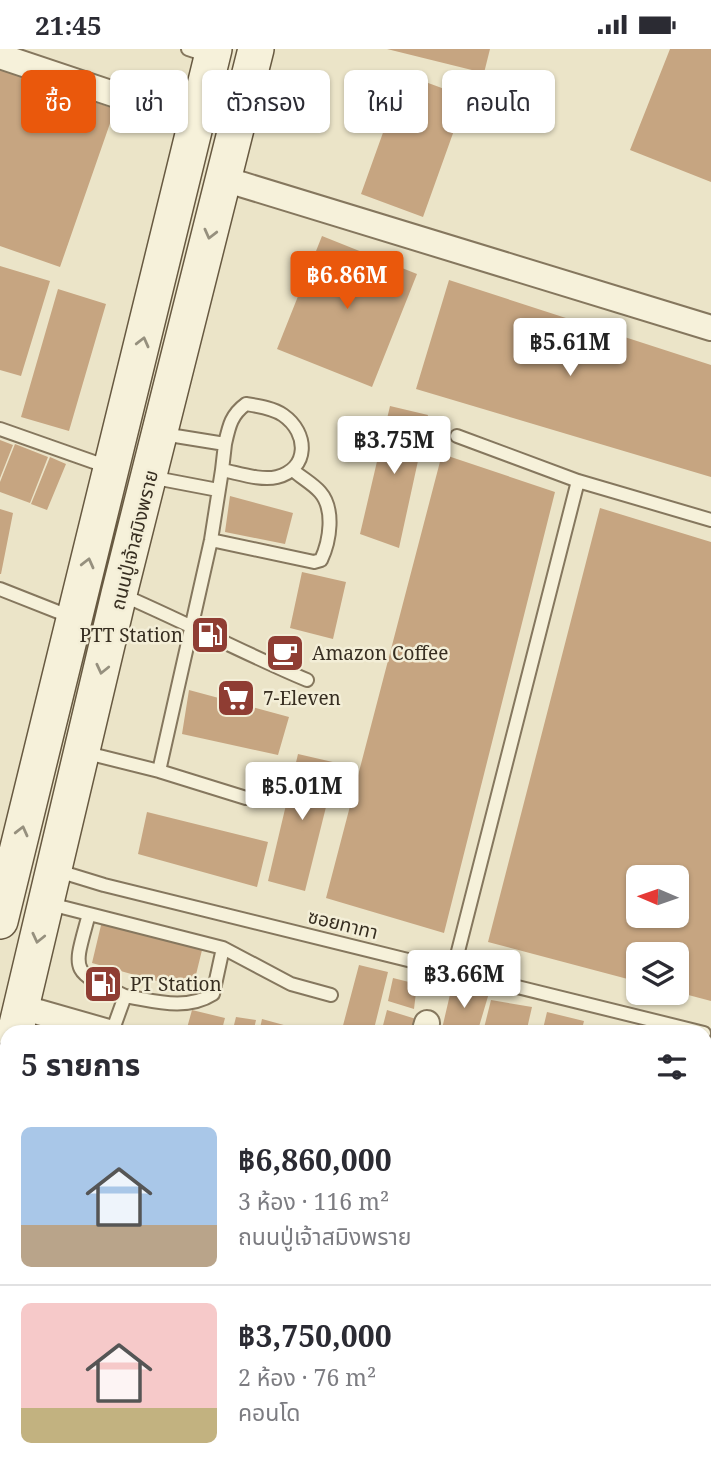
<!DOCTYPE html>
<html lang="th">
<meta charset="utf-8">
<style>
body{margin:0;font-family:"Noto Serif","Noto Sans Thai",serif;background:#f7f7f7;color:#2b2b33;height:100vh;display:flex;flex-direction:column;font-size:26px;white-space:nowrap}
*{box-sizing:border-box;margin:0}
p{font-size:23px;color:#7c7c81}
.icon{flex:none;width:38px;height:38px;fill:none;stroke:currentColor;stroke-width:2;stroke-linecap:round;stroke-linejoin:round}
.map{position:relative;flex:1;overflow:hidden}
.panel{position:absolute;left:0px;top:976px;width:712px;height:450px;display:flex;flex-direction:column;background:#fff;border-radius:21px 21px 0 0;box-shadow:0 2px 5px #0004}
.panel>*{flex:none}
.guide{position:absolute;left:21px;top:21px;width:670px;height:63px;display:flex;gap:14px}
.needle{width:46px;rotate:272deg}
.fabs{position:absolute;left:626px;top:816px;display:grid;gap:14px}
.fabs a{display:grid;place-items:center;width:63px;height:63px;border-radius:10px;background:#fff;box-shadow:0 2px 5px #0004;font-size:35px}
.price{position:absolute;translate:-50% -60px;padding:0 16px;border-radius:7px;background:#fff;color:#222;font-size:23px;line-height:46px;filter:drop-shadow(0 2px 4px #0008)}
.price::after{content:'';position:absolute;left:50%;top:42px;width:21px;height:16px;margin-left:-10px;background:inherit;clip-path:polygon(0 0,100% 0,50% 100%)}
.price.on{background:#ea580c;color:#fff}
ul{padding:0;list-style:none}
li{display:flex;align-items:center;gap:21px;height:175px;padding:0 21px}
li+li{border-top:2px solid #e1e1e2}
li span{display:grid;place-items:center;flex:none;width:196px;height:140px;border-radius:10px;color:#555}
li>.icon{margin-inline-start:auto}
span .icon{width:84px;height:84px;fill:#fffc;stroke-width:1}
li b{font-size:30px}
h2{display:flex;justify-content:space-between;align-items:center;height:84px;padding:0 21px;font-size:30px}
.pill{padding:0 24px;border-radius:10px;background:#fff;box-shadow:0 2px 5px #0004;font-size:24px;line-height:63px}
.pill.on{background:#ea580c;color:#fff}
.status{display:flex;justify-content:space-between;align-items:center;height:49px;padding:0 35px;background:#fff;direction:ltr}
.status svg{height:19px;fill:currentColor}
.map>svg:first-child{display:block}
.building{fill:#c6a581;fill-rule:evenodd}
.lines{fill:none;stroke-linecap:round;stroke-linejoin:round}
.service-casing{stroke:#85775e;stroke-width:16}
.minor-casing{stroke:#85775e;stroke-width:28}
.secondary-casing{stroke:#675941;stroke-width:38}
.service{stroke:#f6f1da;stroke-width:12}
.minor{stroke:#f6f1da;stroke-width:24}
.secondary{stroke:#f6f1da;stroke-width:35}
.oneway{stroke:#96907e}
.labels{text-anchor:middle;stroke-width:5;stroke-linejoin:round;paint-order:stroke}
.street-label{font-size:19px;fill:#372e21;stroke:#f3eed7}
.poi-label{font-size:19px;fill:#372e21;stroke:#f3eed7;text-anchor:start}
</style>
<div class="status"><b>21:45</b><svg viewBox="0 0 49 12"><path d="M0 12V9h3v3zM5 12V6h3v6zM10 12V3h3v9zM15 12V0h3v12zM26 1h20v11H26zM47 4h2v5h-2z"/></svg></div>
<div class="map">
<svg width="711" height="1425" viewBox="0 0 711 1425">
<rect width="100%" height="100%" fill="#ebe4c8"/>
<path class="building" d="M387 0H490L484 24Z
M670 0H711V133L630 101Z
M0 20 115 60 60 218 0 197Z
M404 25 466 48 423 168 361 145Z
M322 187 417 225 372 338 277 300Z
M0 217 50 232 21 327 0 321Z
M449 231 711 316V428L416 340Z
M58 240 106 255 69 382 21 368Z
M390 357 428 366 399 499 360 485Z
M0 391 13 396 0 429Z
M15 395 48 408 30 454 0 443V433Z
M442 405 555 443 444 884 326 849Z
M50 408 66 415 47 461 31 455Z
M230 447 293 464 285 495 225 483Z
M600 459 711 493V952L677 943V905H639V933L488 893ZM639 828H677V866H639Z
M0 460 13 464 1 525H0Z
M302 523 346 533 333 590 290 579Z
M189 641 289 668 278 706 182 685Z
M298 705 337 714 305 842 268 832Z
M147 763 268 793 257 838 138 805Z
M102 872 203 897 192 942 92 914Z
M359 916 388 923 373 984H341Z
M393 929 417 935 414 960 388 952Z
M452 937 489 944 478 981 441 984Z
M491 951 532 958 526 984 483 983Z
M192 961 225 969 221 984 187 979Z
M387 961 416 970 412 984H381Z
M547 963 584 972 581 984H542Z
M236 968 256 971 253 984H232Z
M262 970 302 981 301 984H259Z
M705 1005 711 1007V1042L705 1040Z
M705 1140 711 1142V1172L705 1171Z
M705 1178 711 1180 706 1203H705Z
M710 1211H711V1244L705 1243Z
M705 1246 711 1248V1279L705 1277Z
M7 1277V1336L0 1334V1301Z
M705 1281 711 1283V1314L705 1312Z
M705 1319 711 1321V1352L705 1350Z
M0 1361 7 1363V1413L0 1411Z
M0 1414 7 1419 34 1425H0Z
M51 1419H91L89 1425H70Z
M103 1419H239L258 1425H101Z
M328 1419H400L398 1425H347Z
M426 1419H544L543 1425H424Z
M559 1419H610L608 1425H557Z"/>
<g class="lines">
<defs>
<path id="service" d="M188 0 209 7
M0 380 108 418
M163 385 225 395 222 421C238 424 261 432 277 428 309 420 309 384 283 366 273 359 258 357 246 355 231 366 229 377 225 395
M457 387 578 432 711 471
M222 421 211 491 159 722 246 749
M150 428 218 441
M211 491 314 513 321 511C330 492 335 460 320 443 313 435 302 429 294 422
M0 540 71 568
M120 545C183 572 243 604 307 631
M83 703 159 722
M55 821 104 836 704 984
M46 854 223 899 291 935 331 946
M89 865C73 924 69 921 125 947
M453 922 578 432
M112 983 125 947C155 952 186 962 213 945L223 899"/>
<path id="minor" d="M0 7 197 73
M224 130 711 279
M21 958 112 984
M424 984 427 974
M705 1109 711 1085
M0 1250 7 1251
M0 1357 7 1358
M266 1419 291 1425
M400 1425 401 1419
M548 1425 550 1419"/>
<path id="secondary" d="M0 872 214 0
M15 984 119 545 256 0
M0 1045 7 1016"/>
</defs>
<use href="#service" class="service-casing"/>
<use href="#minor" class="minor-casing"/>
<use href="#secondary" class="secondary-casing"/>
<use href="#service" class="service"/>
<use href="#minor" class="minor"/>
<use href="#secondary" class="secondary"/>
</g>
<defs><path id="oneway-chevron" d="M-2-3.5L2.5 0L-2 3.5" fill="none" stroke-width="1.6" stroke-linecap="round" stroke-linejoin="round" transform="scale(1.75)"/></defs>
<g class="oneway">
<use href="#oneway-chevron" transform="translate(210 185) rotate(104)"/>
<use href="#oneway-chevron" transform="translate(143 293) rotate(-76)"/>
<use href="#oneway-chevron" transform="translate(88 514) rotate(-76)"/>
<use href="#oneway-chevron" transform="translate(102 620) rotate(103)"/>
<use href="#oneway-chevron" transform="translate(22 782) rotate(-76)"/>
<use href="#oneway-chevron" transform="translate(38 889) rotate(103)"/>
</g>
<defs>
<symbol id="fuel-square" viewBox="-11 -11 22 22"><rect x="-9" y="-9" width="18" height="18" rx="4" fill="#8f3d33" stroke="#f3eed7"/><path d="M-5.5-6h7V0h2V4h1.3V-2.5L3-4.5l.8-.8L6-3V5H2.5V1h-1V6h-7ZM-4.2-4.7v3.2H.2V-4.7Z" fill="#fff"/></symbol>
<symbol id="cafe-square" viewBox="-11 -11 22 22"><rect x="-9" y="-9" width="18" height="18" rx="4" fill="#8f3d33" stroke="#f3eed7"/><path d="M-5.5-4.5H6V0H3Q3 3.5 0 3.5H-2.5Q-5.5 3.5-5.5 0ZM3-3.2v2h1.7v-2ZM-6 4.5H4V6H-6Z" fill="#fff"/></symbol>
<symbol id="supermarket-square" viewBox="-11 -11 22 22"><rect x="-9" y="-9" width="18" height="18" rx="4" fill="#8f3d33" stroke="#f3eed7"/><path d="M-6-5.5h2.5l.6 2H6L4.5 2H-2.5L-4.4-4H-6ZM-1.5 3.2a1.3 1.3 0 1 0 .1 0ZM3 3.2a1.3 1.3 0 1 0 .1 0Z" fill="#fff"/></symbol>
</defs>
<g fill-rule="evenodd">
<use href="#fuel-square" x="188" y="564" width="44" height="44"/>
<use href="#cafe-square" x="263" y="582" width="44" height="44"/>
<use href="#supermarket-square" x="214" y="627" width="44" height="44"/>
<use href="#fuel-square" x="81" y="913" width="44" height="44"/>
</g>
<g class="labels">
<g class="street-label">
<text transform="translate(134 491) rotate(-76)" y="7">ถนนปู่เจ้าสมิงพราย</text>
<text transform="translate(343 875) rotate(14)" y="7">ซอยทาทา</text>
</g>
<g class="poi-label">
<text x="183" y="593" text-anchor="end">PTT Station</text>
<text x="312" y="611">Amazon Coffee</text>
<text x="263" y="656">7-Eleven</text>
<text x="130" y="942">PT Station</text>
</g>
</g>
</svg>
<div class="fabs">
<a><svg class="needle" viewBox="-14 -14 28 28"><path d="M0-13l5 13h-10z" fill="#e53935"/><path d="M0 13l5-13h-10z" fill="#7c7c81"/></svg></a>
<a><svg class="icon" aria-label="layers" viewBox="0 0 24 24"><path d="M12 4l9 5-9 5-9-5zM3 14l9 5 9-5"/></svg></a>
</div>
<b class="price on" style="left:347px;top:262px">฿6.86M</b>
<b class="price" style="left:570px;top:329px">฿5.61M</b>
<b class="price" style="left:394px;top:427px">฿3.75M</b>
<b class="price" style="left:302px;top:773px">฿5.01M</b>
<b class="price" style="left:464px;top:961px">฿3.66M</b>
<div class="guide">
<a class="pill on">ซื้อ</a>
<a class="pill">เช่า</a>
<a class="pill">ตัวกรอง</a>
<a class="pill">ใหม่</a>
<a class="pill">คอนโด</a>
</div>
<section class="panel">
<h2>5 รายการ<svg class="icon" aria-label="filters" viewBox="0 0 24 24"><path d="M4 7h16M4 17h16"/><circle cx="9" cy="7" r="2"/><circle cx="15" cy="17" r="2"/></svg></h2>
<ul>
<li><span style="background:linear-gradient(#a9c7e8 70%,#b9a48a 0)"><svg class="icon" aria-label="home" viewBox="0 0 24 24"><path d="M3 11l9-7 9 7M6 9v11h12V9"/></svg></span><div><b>฿6,860,000</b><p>3 ห้อง · 116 m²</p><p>ถนนปู่เจ้าสมิงพราย</p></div></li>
<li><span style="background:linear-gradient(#f6c9c9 75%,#c2b280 0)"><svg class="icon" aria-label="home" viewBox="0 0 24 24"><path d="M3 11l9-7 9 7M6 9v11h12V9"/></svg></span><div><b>฿3,750,000</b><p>2 ห้อง · 76 m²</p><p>คอนโด</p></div></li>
</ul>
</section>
</div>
